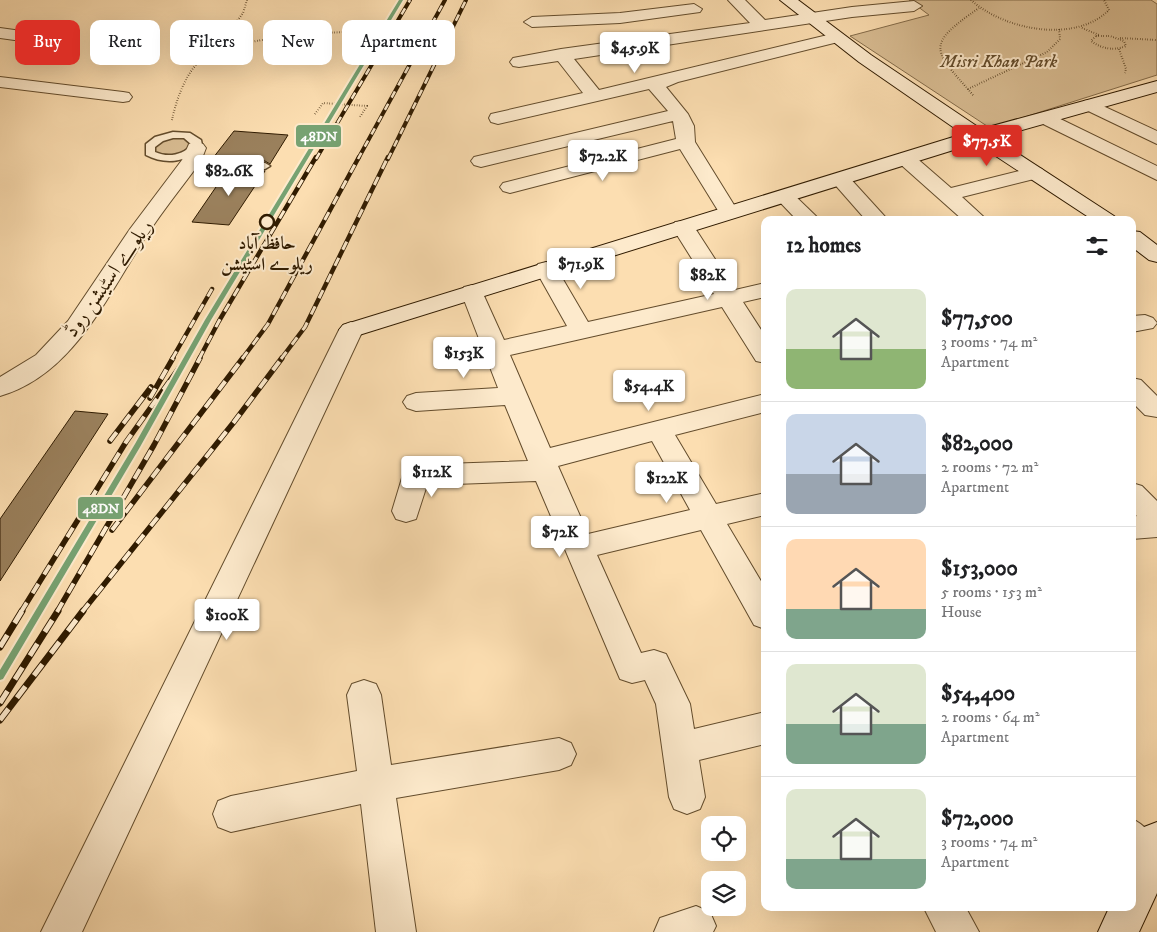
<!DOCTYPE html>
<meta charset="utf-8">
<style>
body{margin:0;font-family:"IM FELL DW Pica",Amiri,serif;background:#f6f6f6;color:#202124;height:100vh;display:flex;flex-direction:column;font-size:19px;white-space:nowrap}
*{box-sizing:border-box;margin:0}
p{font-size:16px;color:#757577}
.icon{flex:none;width:28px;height:28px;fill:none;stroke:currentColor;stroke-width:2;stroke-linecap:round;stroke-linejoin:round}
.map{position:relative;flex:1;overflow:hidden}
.sheet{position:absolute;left:761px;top:216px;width:375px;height:695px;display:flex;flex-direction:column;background:#fff;border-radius:10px;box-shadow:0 5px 20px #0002}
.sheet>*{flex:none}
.banner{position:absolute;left:15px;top:20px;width:475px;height:45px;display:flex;gap:10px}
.buttons{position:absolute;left:701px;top:816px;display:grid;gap:10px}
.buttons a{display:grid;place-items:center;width:45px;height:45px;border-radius:10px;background:#fff;box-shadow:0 5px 20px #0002;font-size:25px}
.price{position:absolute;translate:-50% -42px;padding:0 11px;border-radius:5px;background:#fff;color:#222;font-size:16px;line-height:32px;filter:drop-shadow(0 1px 2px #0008)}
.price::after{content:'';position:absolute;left:50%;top:30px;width:15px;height:11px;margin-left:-8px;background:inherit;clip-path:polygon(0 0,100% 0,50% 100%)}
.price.current{background:#d93025;color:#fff}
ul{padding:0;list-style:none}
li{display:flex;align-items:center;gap:15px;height:125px;padding:0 25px}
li+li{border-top:1px solid #e0e0e0}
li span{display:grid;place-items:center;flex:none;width:140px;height:100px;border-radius:10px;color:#555}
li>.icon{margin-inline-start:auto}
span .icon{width:60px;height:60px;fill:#fffc;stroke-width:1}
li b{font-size:21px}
h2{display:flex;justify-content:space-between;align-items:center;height:60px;padding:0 25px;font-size:21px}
.chip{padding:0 18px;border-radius:10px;background:#fff;box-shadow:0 5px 20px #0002;font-size:18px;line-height:45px}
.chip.current{background:#d93025;color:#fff}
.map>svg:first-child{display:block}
.green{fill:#d9bd93;stroke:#846c4a}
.building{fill:#9a805c;stroke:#301b00}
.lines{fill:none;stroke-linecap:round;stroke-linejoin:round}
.lane-casing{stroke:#634c2c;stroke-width:3}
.street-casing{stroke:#634c2c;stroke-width:2}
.secondary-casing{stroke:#301b00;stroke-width:2}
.path{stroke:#301b00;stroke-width:2;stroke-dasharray:0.5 2;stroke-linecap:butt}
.lane{fill:#fdeacc;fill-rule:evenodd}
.street{fill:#fdeacc;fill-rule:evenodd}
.secondary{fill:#fdeacc;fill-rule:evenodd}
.rail-far3-casing{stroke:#301b00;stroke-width:4}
.rail-far2-casing{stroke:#301b00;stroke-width:4.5}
.rail-far1-casing{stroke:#301b00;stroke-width:5.5}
.rail-casing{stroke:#301b00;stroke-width:7}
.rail-far3{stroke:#fdeacc;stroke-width:2.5;stroke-dasharray:7;stroke-linecap:butt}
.rail-far2{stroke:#fdeacc;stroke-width:3;stroke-dasharray:9;stroke-linecap:butt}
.rail-far1{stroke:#fdeacc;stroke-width:4;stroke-dasharray:11;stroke-linecap:butt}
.rail{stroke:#fdeacc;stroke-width:5;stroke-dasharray:14;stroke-linecap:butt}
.path-bridge{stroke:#301b00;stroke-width:2;stroke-dasharray:0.5 2;stroke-linecap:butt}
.rail-1-casing{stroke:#fdeacc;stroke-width:4}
.rail-1{fill:#77a272;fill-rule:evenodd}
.stop-dot{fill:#fdeacc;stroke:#301b00;stroke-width:2.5}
.labels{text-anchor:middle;stroke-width:4;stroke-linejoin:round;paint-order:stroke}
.far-park-label{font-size:18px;font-style:italic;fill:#634c2c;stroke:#fdeacc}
.far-stop-label{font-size:18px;font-weight:bold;fill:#301b00;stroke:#fdeacc}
.street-label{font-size:21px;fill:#301b00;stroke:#fdeacc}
.line-badge{stroke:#fdeacc;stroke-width:2}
.badge-label{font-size:14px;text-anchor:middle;font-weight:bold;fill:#fff}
</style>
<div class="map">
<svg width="1157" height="932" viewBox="0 0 1157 932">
<rect width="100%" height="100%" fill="#fcdeb1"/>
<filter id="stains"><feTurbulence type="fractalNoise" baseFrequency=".004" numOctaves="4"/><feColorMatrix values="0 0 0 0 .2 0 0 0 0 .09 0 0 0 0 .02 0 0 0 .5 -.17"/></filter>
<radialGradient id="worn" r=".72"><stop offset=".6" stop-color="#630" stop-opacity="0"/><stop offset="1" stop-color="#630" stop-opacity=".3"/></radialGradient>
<path class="green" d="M909 0H1151L1157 4V75L990 128 850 36 929 15Z
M179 137 192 140 189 150C176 155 167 157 155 152L154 146 161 140Z"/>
<path class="building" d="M234 131 288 135 270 164 265 161 213 158Z
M229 168 265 171 229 225 192 222Z
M75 411 108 414 0 581V519Z"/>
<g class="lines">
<defs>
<path id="lane" d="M173 132 190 133 201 140 202 145C189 163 165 165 146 155V144L155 137ZM173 138H184L192 145C183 155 168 158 155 152V147L163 141Z
M191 158 265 163 270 166 265 169 187 163V159Z"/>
<path id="street" d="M728 0H745L765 20 852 7 914 1 922 6 914 11 852 17 574 59 599 90 836 33 842 35 844 38 842 41 678 82 666 87 688 114 694 126 695 142 739 213 736 217 729 219 722 217 680 149 510 193 503 191 500 187 503 183 676 139 673 121 481 167 474 165 471 161 474 157 668 111 649 89 498 124 491 122 489 118 491 114 583 93 558 61 519 67 513 66 510 62 513 58 561 49 750 23Z
M694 4 702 9 700 12 620 23 532 27 524 22 532 17 620 13Z
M0 28 36 33 44 38 36 43 0 38Z
M0 77 123 92 129 93 132 97 129 101 123 102 0 87Z
M1090 100 1157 131V144L1084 109 1081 105 1084 101Z
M1046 112 1157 166V180L1039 122 1037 118 1039 114Z
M196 142 203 144 206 148 201 161C183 186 163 210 147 235 108 294 74 375 0 396V377L36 355 68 321 130 229 182 160 189 144Z
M906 153 913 155 951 188 1035 167 1042 169 1045 173 1042 177 962 197 987 220H963L899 163 896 159 899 155Z
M840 173 847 175 888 220H866L830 179 833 175Z
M784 190 791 192 820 220H797L774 196 777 192Z
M683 221 691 222 735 290 765 283V297L743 302 765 336V363L756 361 722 307 510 355 550 448 765 394V412L675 435 716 504 765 493V515L727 524 765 588V629L754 625 701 530 597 555 641 653 654 650 666 654 690 704 694 729 765 712V744L699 760 705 797 700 809 687 814 674 809 669 797 656 704 645 680 632 683 620 679 536 481 427 485 416 519 406 522 396 519 392 511 405 468 415 465 528 461 505 405 416 411 407 408 403 402 407 396 416 393 498 388 461 292 464 287 472 285 480 287 504 340 567 326 535 269 538 264 546 262 554 264 588 322 714 294 672 227 675 222ZM652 441 690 510 588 534 558 466Z
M1145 315 1153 318 1157 323 1153 328 1132 332V316Z
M351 322 359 325 363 330 82 932H41L339 330 343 325Z
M1132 378 1141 380 1157 396V417L1145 415 1132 402Z
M1132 483 1142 486 1157 501V537L1132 539V517L1137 516 1132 512Z
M364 680 376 684 381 695 391 765 559 738 571 743 576 754 571 765 559 770 396 798 416 932H376L361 804 231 832 218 827 213 814 218 801 231 796 357 771 347 695 352 684Z
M1132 819C1157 831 1157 849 1157 877L1151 880 1138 874 1132 868Z
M696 906 710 912 716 926 713 932H654L660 918Z
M924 908H966L979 932H936Z"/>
<path id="secondary" d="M780 0H798L871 55 981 129 1157 81V92L994 138 1114 216 1118 220H1093L976 143 359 335 351 338 343 335 339 330 343 325 963 134 859 62Z
M1132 231 1140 232 1157 245V262L1149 260 1132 247Z
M1157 822V893L1139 932H1098L1109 908H1132V859L1144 827Z"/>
</defs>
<use href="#lane" class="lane-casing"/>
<use href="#street" class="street-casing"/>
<use href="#secondary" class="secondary-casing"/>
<path class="path" d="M971 0C1004 30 1075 44 1109 10L1104 0
M1082 28 1099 35
M1096 36H1110L1124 41 1126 46C1114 51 1102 49 1091 41Z
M1120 38 1157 40
M1119 49 1126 69 1125 73
M214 53 243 13 247 0
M968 89 1047 52 1060 39 1059 29
M973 95C933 49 924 46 979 8
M172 120C176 101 185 74 200 61 225 39 319 32 353 32"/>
<use href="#lane" class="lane"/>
<use href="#street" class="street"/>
<use href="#secondary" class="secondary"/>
<defs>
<path id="rail-far3" d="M316 159 410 0
M358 159 445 0
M388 159 466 0"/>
<path id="rail-far2" d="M172 359 212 289
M199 359 219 321 316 157
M242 359 268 324 359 157
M281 359 305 327 388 157"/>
<path id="rail-far1" d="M150 398 173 358
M110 441 151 387
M112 530 243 358
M21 612 126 442 184 361
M57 612 154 445 200 358
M82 612 234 422 282 358"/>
<path id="rail" d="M0 647 22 611
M0 703 58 611
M0 720 83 611"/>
</defs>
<use href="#rail-far3" class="rail-far3-casing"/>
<use href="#rail-far2" class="rail-far2-casing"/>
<use href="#rail-far1" class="rail-far1-casing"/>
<use href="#rail" class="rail-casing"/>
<use href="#rail-far3" class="rail-far3"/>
<use href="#rail-far2" class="rail-far2"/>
<use href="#rail-far1" class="rail-far1"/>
<use href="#rail" class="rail"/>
<path class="path-bridge" d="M315 114 323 103 367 106 360 117"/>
<defs>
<path id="rail-1" d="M399 0H403L211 320 140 447 3 679 0 680V670L135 444 205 320Z"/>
</defs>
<use href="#rail-1" class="rail-1-casing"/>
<use href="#rail-1" class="rail-1"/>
</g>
<circle class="stop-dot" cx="267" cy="222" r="7"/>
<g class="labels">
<g class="far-park-label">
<text x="999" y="67">Misri Khan Park</text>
</g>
<g class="far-stop-label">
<text x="267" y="249">حافظ آباد<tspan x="267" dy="21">ریلوے اسٹیشن</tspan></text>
</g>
<g class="street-label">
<text transform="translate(108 278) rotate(-55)" y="7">ریلوے اسٹیشن روڈ</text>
</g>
</g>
<g class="line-badge">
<rect x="295" y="124" width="47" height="24" rx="5" fill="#77a272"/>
<rect x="77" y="496" width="47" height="24" rx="5" fill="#77a272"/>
</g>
<g class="badge-label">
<text x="319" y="141">48DN</text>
<text x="101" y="513">48DN</text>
</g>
<rect width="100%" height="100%" filter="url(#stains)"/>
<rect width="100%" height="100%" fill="url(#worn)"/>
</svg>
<div class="buttons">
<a><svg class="icon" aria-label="locate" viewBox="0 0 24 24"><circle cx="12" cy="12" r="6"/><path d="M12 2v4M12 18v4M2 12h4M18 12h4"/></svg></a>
<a><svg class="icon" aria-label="layers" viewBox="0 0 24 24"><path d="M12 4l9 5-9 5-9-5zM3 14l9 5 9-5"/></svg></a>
</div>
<b class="price" style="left:635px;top:74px">$45.9K</b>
<b class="price current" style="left:987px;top:167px">$77.5K</b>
<b class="price" style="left:603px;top:182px">$72.2K</b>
<b class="price" style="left:229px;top:197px">$82.6K</b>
<b class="price" style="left:581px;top:290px">$71.9K</b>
<b class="price" style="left:708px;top:301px">$82K</b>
<b class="price" style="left:464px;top:379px">$153K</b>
<b class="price" style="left:649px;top:412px">$54.4K</b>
<b class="price" style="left:432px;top:498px">$112K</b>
<b class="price" style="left:667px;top:504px">$122K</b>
<b class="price" style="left:560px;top:558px">$72K</b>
<b class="price" style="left:227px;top:641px">$100K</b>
<div class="banner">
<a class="chip current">Buy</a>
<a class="chip">Rent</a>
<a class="chip">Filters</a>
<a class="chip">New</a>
<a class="chip">Apartment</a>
</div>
<section class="sheet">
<h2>12 homes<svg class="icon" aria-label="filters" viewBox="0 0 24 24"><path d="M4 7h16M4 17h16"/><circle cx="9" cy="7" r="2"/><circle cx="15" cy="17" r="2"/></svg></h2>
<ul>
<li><span style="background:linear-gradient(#dfe7d0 60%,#8fb573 0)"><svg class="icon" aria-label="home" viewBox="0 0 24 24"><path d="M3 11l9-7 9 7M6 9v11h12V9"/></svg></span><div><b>$77,500</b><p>3 rooms · 74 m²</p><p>Apartment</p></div></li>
<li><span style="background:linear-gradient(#c9d6e8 60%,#9aa5b1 0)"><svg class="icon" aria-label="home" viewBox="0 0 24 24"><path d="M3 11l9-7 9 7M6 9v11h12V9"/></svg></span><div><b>$82,000</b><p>2 rooms · 72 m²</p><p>Apartment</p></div></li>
<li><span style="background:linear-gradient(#ffd9b3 70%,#7fa58c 0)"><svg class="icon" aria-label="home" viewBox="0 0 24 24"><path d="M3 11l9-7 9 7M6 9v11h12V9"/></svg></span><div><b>$153,000</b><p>5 rooms · 153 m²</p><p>House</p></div></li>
<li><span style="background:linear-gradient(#dfe7d0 60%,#7fa58c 0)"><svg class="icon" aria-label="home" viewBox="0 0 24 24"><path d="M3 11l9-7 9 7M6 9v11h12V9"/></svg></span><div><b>$54,400</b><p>2 rooms · 64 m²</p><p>Apartment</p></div></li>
<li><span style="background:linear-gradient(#dfe7d0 70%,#7fa58c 0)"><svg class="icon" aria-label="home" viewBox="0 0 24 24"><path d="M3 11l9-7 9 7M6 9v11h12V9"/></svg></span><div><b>$72,000</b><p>3 rooms · 74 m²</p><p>Apartment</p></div></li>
</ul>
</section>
</div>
